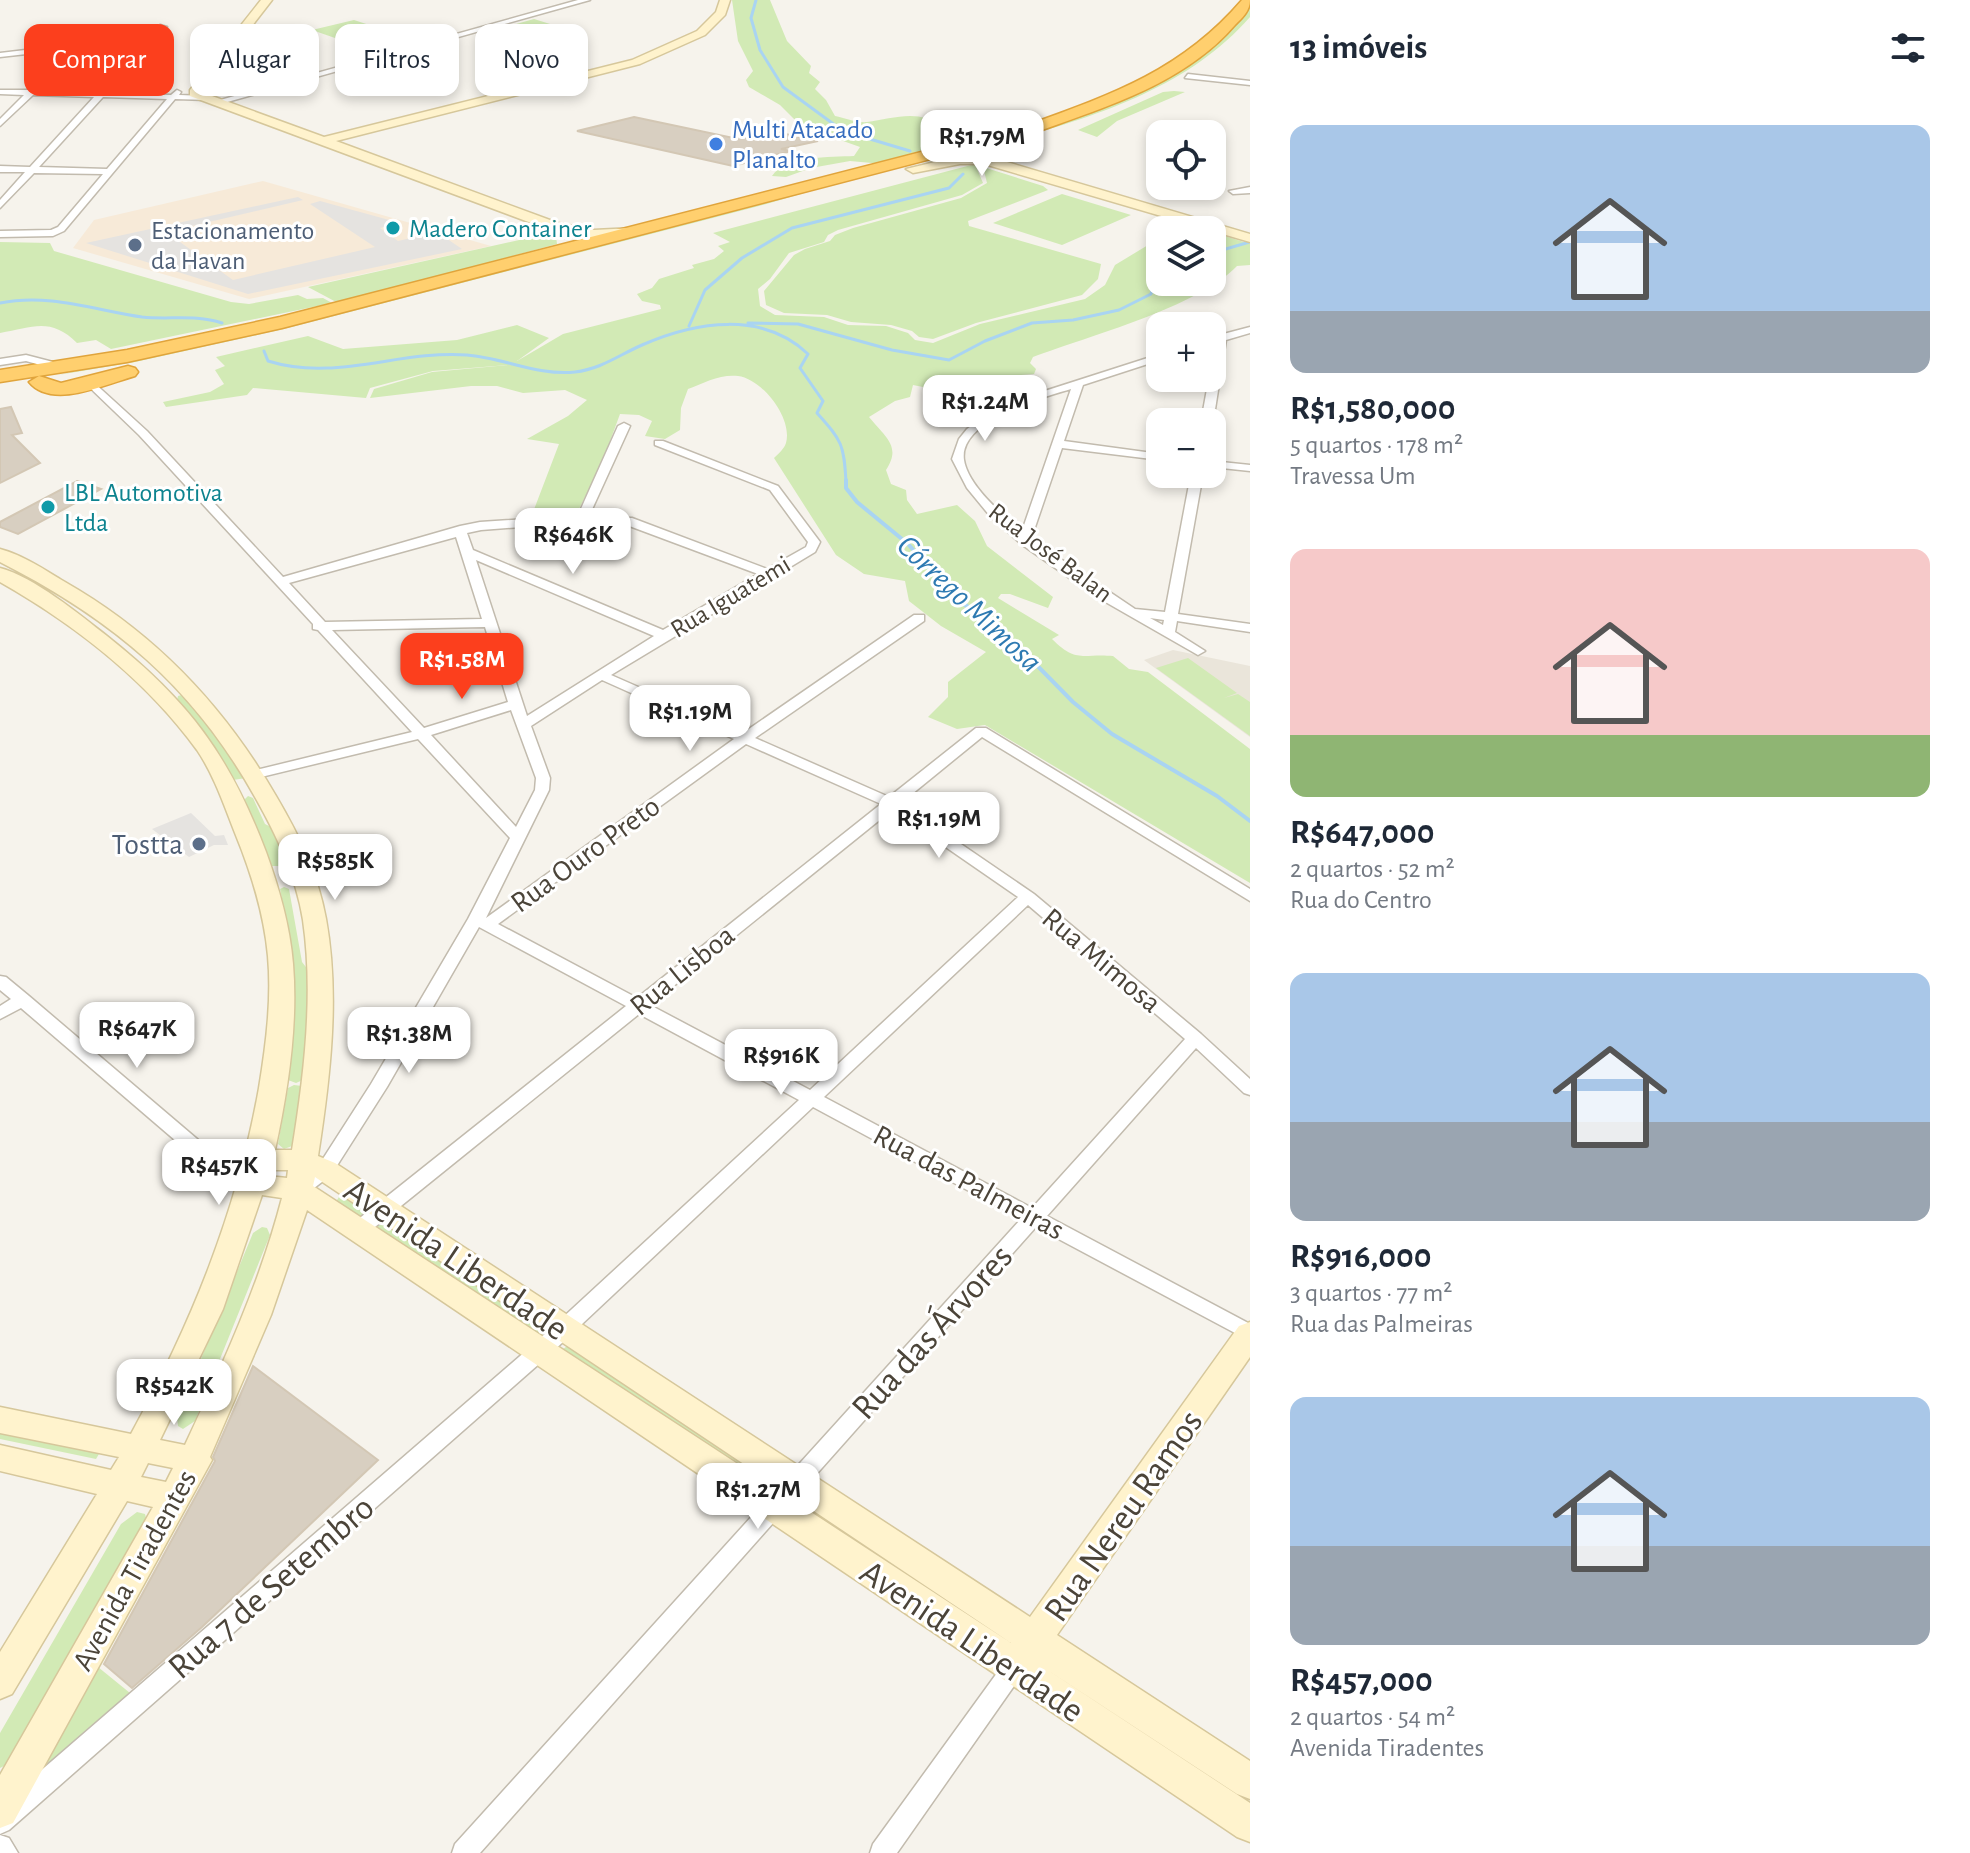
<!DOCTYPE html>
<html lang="pt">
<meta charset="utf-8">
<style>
body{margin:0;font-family:"Alegreya Sans",sans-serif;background:#f2f2f3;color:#1f2937;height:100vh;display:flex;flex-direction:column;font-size:30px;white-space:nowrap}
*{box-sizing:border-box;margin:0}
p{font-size:26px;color:#747a83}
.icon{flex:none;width:44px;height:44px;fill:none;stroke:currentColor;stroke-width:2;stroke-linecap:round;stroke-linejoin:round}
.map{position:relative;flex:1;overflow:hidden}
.panel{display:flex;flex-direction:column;background:#fff;width:720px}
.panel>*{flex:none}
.top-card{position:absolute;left:24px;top:24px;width:760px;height:72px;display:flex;gap:16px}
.controls{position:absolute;left:1146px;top:120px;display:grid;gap:16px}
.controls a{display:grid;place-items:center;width:80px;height:80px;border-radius:16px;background:#fff;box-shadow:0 4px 12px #0003;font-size:40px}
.price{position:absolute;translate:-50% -68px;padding:0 18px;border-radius:16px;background:#fff;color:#222;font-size:26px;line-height:52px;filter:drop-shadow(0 2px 4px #0008)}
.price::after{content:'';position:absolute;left:50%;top:48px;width:24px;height:18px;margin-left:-12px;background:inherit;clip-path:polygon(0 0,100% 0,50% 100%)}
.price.current{background:#fc3f1d;color:#fff}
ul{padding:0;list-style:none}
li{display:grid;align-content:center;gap:16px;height:424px;padding:0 40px}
li span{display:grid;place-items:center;height:248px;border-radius:16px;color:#555}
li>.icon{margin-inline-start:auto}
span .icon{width:144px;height:144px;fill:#fffc;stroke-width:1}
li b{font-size:34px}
h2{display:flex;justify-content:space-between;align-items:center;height:96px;padding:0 40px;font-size:34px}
.pill{padding:0 28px;border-radius:16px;background:#fff;box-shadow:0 4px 12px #0003;font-size:28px;line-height:72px}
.pill.current{background:#fc3f1d;color:#fff}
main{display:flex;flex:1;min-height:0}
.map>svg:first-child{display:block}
.residential{fill:#eae5da}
.commercial{fill:#f7ead8}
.green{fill:#d2eab5}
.parking{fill:#e5e3e0}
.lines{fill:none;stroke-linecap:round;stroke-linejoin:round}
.stream-far1{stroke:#a9d4f2;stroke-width:3}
.stream{stroke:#a9d4f2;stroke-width:4}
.building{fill:#d8cfc1;stroke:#d3c7b4;stroke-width:2}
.street-casing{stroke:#c2bbae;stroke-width:3}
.secondary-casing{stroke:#d6c79b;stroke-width:3}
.highway-casing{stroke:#e0a43c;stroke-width:3}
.street{fill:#fff;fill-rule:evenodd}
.secondary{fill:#fff3cd;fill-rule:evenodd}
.highway{fill:#ffcf6e;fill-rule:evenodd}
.shop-dot{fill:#3f7fe0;stroke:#fff;stroke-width:3}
.culture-dot{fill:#0f9aa8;stroke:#fff;stroke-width:3}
.service-dot{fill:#5c6f8a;stroke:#fff;stroke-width:3}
.labels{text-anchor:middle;stroke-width:6;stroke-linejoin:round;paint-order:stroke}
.far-shop-label{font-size:26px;fill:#366cbe;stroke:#fff;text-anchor:start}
.far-culture-label{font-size:26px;fill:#0d838f;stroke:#fff;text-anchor:start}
.far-service-label{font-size:26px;fill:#4e5e75;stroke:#fff;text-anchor:start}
.far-street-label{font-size:26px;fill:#4b4439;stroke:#fff}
.service-label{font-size:30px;fill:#4e5e75;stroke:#fff;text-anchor:end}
.street-label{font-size:30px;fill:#4b4439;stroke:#fff}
.water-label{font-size:32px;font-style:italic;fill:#2e7ab2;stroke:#fff}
.near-street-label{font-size:36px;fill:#4b4439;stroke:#fff}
</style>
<main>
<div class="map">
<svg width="1250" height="1853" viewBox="0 0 1250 1853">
<rect width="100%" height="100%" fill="#f6f3ec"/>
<path class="residential" d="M1173 650 1250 666V737L1144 660Z"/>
<path class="commercial" d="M263 181 491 246 249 299 73 248 94 220Z"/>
<path class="green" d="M732 0H770L787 41 811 66 809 73 820 82 815 89 826 100 835 116C845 118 857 123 867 122 893 119 921 107 943 129L942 133 961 144 883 164 850 161 811 168 786 177 772 176C785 156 831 157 854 156L860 147 801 126 780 105 749 87 746 80 753 71 738 41Z
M1250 7V17C1182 95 1076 122 980 149L1093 110 1227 33Z
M534 19 563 28 516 41 487 32Z
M354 20 397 34 355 45 312 30Z
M1174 91 1185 92 1117 121 1097 137 1078 130 1163 92Z
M975 164 983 183 962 195 838 230 828 235 824 242 789 253 770 279 758 289 760 306 775 315 824 317 848 325 886 326 908 333 915 340 933 343 980 324 1085 299 1105 285 1115 265 1153 242 1160 241V282H1212V232L1250 244V265L1237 266C1198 307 1089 336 1033 357L1030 363 1036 369 1034 374 1021 375 996 384 956 388 952 396 941 397 923 391V387L913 385 910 397 895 401 869 417C885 437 902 446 886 470L891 484 906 490 907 500 917 514 957 505 975 521 987 546 1053 597 1048 608 1010 594H1001L998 598 1059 635 1052 639C1077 664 1083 653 1113 656L1129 669 1148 672 1250 749V883L985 725 957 729 928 717 948 697V682L986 652 941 626 909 601 905 581 864 574 836 555 774 458C779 453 784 449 786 443 793 418 762 379 738 376 720 374 704 383 688 389L681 408 680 430 665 439 645 436 652 421 639 415 620 414 602 463 577 513 530 520 559 444 527 439 568 416 587 400 565 390 523 393 497 386H471L370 398 374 389 432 372 508 365 433 371 370 388 366 398 253 388 247 395 166 407 163 402 210 392 224 384 215 370 225 366 216 357 308 336 343 349 457 340 517 325 549 338 517 361 563 334 661 309 660 305 642 301 637 294 652 288 659 279 694 268 692 265 714 259 724 251 718 246 730 242 713 233Z
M983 167 1043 186 1048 190 968 221 969 226 1101 264 1098 279 1082 295 976 323 933 339 919 337 912 331 891 325 851 322 827 315 784 313 766 305 764 291 794 255 805 249 830 241 835 235 853 228 961 198 987 183Z
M877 172 759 206 284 329 135 362 58 375 133 359Z
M1062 194 1131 215 1062 245 993 223Z
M546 234 556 236 557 244 338 303 308 287Z
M0 242 50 243 54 251 231 302 249 304 298 295 307 299 323 298 332 303 111 349 96 340 77 343C51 317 33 327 0 333Z
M1188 658 1237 693 1224 698 1238 694 1250 702V736L1156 668Z
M185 694 246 778 233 780 208 737 177 700 178 696Z
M248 796 253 798 265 824 277 830 288 866H272L244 800Z
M284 887 289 889 302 962 309 971 303 1080 296 1083 288 1080V928L280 889Z
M294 1085 302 1086 295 1145 284 1149 278 1144 288 1088Z
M339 1197H346L547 1324 548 1334 541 1337 335 1203Z
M262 1227 267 1228 270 1235 195 1421 183 1429 178 1426 177 1417 253 1233Z
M571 1343 769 1477 761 1486 562 1350Z
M0 1426 103 1447 96 1459 0 1439Z
M137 1512 145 1514 147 1522 6 1765 0 1768V1733L121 1524Z
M98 1667 130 1693 40 1777 36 1771Z"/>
<path class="parking" d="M298 197 303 200 166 232 233 280 375 247 310 204 320 201 400 223 380 228 398 241 437 232 462 249 248 294 86 243Z
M191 813 215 836 224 835 228 845H214L189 857 152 829Z"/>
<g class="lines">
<path class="stream-far1" d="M756 0 751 18 760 50 783 87 843 131 910 151
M1212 253 1250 242
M0 303C49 293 94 310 142 317 170 320 195 314 222 323
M748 323 798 324 892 350 949 360 985 341 1032 323 1073 320 1119 310 1151 294 1156 273 1160 271
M689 326 705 290 742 258 792 228 949 188 963 174
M264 351 268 361C335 382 399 350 467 355 504 358 538 376 575 372 601 369 619 355 642 345 696 321 763 311 808 354L800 368 823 401 817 413C842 441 844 444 846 482"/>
<path class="stream" d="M846 480V488L857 502 908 544 957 599 1006 634 1073 702 1112 734 1217 796 1250 821"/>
</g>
<path class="building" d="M634 117 738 139 762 129 818 141 781 149 791 151 733 166 577 131Z
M11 407 22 433 12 435 40 463 0 483V409Z
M77 481 101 489 18 534 0 527V522Z
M253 1366 378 1460 202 1627 132 1688 104 1664 215 1461 213 1457Z"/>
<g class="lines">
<defs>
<path id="street" d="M578 0H590L220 104 213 102Z
M160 25 167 27 107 93 171 95 177 90 181 92 179 95 206 96 209 100 175 99 64 231 53 236 0 237V231L51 230 58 227 103 174 34 173 0 208V200L25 172H0V166L30 167 94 97 33 95 0 126V119L24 95 0 94V90H29L71 49 0 57V53L152 35ZM147 40 99 92 38 91 80 48ZM103 97 167 99 107 169 39 167Z
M1188 74 1250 81V85L1185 78Z
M1250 187V193L1233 194 1229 191Z
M1250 327V333L1226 340 1213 422H1201L1209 378H1212L1215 343H1212V337Z
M1160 354V360L1083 385 1064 441 1160 454V460L1062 448 1031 539 1135 609 1165 612 1191 474H1203L1178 614 1250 624V632L1177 621 1175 632 1205 651 1198 655 1095 596 1021 544 990 516 967 488 952 459 959 439 967 429 1001 405ZM1071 389 1022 531C1003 515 968 486 964 460 958 420 1044 397 1071 389ZM1150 618 1164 620 1163 625Z
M26 355 53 362 55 369 46 371 44 366 26 361 0 365V359Z
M91 380 147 431 283 577 460 526 480 522 572 516 580 511 618 426 624 423 630 426 589 516 575 523 481 530 467 533 473 550 663 630 758 574 624 524V518H632L767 569 806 547 808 542 770 490 655 445V441H663L778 486 820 542 815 552 611 675 743 733 914 615H924V621L755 738 889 797 976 728H986L1250 889V901L982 737 901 803 1034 894 1201 1034 1250 1079V1095L1244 1093 1196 1048 1047 1216 1250 1324V1341L1036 1227 480 1853H452L455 1844 1021 1219 813 1107 548 1356 9 1830 0 1834V1806L534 1344 799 1100 639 1014 365 1235 358 1237 351 1235 349 1230 351 1225 626 1006 479 927 387 1087 331 1175 305 1195H291L289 1190 291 1185 319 1165 371 1084 468 919 510 838 418 739 253 779 248 778 246 775 248 772 412 732 318 630 313 629V624L139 435 87 385 86 383ZM456 537 482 619 325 622 289 583ZM476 560 654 636 527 716ZM485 627 508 702 424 728 332 630ZM602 680 734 739 486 918 549 790 550 778 531 726ZM511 710 536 778 535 790 516 827 431 735ZM746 744 881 804 637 998 498 924ZM892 810 1018 897 810 1090 650 1005ZM1028 905 1185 1039 1032 1208 824 1097Z
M1212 461 1250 465V471L1212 467Z
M0 976 6 977 29 996 230 1167 261 1179 263 1184 261 1189 254 1191 218 1177 21 1008 0 1019V1006L11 999 0 990Z
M1013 1658 1021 1662 1025 1669 1021 1676 897 1853H870L873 1844 1005 1662Z
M0 1835 9 1838 18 1853H0Z"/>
<path id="secondary" d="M261 0H272L201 92 324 137 632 60 697 31 716 12 720 0H730L725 15 705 35 640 64 336 141 558 223 594 230 633 228 640 232C622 246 572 235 550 230L190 96V90Z
M960 156 990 157 1250 234V242L984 164H960L913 173 906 169Z
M0 549C23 555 45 570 65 582 156 634 224 706 276 796 299 835 318 874 326 919 340 996 330 1079 318 1156L335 1163 1030 1617 1239 1326 1250 1322V1357L1057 1635 1250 1761V1799L1237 1794 1037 1663 1250 1803V1842L1237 1837 307 1210 271 1315 210 1457 212 1460 13 1823 0 1828V1775L153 1507 127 1501 12 1694 0 1699V1652L97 1494 0 1471V1445L111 1470 119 1457 0 1433V1407L131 1434C191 1324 237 1212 259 1088 266 1045 272 1000 268 956 264 913 251 872 235 833 224 805 214 775 197 750 146 680 74 624 0 582V568C34 577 79 614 107 636 189 701 229 755 266 852 279 888 290 926 293 964 298 1025 288 1091 275 1150H292C304 1076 314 995 303 920 296 876 277 836 255 797 193 686 112 619 0 562ZM269 1170H288L287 1178 268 1176ZM315 1177 1011 1643 313 1186ZM262 1195 282 1198C260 1283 222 1366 185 1445L160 1440 223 1309ZM148 1463 173 1468 166 1482 141 1477Z"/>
<path id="highway" d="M1242 0H1250C1250 11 1242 18 1235 25 1186 82 1109 106 1042 130L282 328 127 362 0 382V370L127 350 280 317 1030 124C1114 94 1183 69 1242 0Z
M128 366 135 368 138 372 135 376C106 384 52 410 29 382L39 376 61 383Z"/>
</defs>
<use href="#street" class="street-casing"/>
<use href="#secondary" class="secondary-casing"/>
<use href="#highway" class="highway-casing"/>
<use href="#street" class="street"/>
<use href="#secondary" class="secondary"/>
<use href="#highway" class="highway"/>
</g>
<circle class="shop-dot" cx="716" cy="144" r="8"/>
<g class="culture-dot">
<circle cx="393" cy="228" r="8"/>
<circle cx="48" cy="507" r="8"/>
</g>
<g class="service-dot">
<circle cx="135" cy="245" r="8"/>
<circle cx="199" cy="844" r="8"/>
</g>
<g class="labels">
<g class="far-shop-label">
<text x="732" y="138">Multi Atacado<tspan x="732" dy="30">Planalto</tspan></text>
</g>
<g class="far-culture-label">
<text x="409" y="237">Madero Container</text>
<text x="64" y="501">LBL Automotiva<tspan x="64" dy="30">Ltda</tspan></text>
</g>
<g class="far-service-label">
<text x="151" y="239">Estacionamento<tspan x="151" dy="30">da Havan</tspan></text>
</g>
<g class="far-street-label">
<text transform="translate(1051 552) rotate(37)" y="9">Rua José Balan</text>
<text transform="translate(730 596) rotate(-31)" y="9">Rua Iguatemi</text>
</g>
<g class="service-label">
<text x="183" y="854">Tostta</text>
</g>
<g class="street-label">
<text transform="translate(585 854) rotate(-36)" y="10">Rua Ouro Preto</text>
<text transform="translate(1102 960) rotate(40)" y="10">Rua Mimosa</text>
<text transform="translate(682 970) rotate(-39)" y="10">Rua Lisboa</text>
<text transform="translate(969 1182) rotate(28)" y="10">Rua das Palmeiras</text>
<text transform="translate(134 1570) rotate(-61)" y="10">Avenida Tiradentes</text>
</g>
<g class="water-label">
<text transform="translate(970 603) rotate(43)" y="11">Córrego Mimosa</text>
</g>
<g class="near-street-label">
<text transform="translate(457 1258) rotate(34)" y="13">Avenida Liberdade</text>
<text transform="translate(931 1331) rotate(-48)" y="13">Rua das Árvores</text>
<text transform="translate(1122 1515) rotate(-55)" y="13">Rua Nereu Ramos</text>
<text transform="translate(270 1586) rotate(-41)" y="13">Rua 7 de Setembro</text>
<text transform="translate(973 1640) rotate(34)" y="13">Avenida Liberdade</text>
</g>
</g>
</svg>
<div class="controls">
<a><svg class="icon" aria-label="locate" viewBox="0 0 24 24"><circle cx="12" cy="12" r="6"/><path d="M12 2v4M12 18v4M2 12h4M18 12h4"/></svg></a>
<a><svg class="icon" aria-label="layers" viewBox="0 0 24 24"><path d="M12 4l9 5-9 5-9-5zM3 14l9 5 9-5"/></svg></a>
<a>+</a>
<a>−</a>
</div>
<b class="price" style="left:982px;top:178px">R$1.79M</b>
<b class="price" style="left:985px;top:443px">R$1.24M</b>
<b class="price" style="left:573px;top:576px">R$646K</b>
<b class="price current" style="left:462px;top:701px">R$1.58M</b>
<b class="price" style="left:690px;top:753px">R$1.19M</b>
<b class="price" style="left:939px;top:860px">R$1.19M</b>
<b class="price" style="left:335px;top:902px">R$585K</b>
<b class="price" style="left:137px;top:1070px">R$647K</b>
<b class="price" style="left:409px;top:1075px">R$1.38M</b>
<b class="price" style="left:781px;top:1097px">R$916K</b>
<b class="price" style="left:219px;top:1207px">R$457K</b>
<b class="price" style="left:174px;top:1427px">R$542K</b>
<b class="price" style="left:758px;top:1531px">R$1.27M</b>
<div class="top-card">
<a class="pill current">Comprar</a>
<a class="pill">Alugar</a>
<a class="pill">Filtros</a>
<a class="pill">Novo</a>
</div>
</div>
<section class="panel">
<h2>13 imóveis<svg class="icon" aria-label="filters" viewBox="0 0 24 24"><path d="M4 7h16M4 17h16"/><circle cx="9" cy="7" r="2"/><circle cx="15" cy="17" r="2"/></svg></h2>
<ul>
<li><span style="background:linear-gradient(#a9c7e8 75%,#9aa5b1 0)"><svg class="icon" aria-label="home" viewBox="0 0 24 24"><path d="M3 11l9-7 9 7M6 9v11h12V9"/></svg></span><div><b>R$1,580,000</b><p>5 quartos · 178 m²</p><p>Travessa Um</p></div></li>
<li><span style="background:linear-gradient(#f6c9c9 75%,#8fb573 0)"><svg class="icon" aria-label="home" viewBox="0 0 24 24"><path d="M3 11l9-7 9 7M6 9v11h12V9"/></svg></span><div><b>R$647,000</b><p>2 quartos · 52 m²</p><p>Rua do Centro</p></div></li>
<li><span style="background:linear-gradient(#a9c7e8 60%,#9aa5b1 0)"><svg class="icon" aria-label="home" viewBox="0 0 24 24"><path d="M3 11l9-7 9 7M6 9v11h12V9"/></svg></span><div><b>R$916,000</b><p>3 quartos · 77 m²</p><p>Rua das Palmeiras</p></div></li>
<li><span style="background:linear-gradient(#a9c7e8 60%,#9aa5b1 0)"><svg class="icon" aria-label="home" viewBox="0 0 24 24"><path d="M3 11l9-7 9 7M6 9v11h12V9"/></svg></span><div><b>R$457,000</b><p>2 quartos · 54 m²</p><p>Avenida Tiradentes</p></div></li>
</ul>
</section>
</main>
